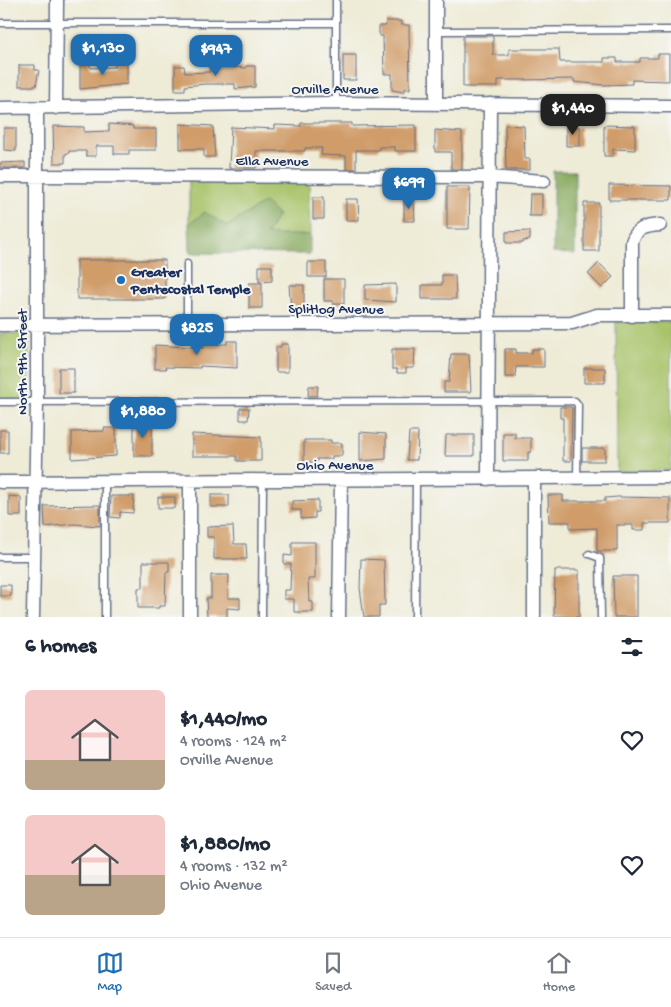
<!DOCTYPE html>
<meta charset="utf-8">
<style>
body{margin:0;font-family:"Gochi Hand",sans-serif;background:#f6f6f7;color:#1f2937;height:100vh;display:flex;flex-direction:column;font-size:19px;white-space:nowrap}
*{box-sizing:border-box;margin:0}
p{font-size:16px;color:#747a83}
.icon{flex:none;width:28px;height:28px;fill:none;stroke:currentColor;stroke-width:2;stroke-linecap:round;stroke-linejoin:round}
.map{position:relative;height:617px;overflow:hidden}
.side{display:flex;flex-direction:column;background:#fff;flex:1}
.side>*{flex:none}
.price{position:absolute;translate:-50% -42px;padding:0 11px;border-radius:10px;background:#1f6fb2;color:#fff;font-size:16px;line-height:32px;filter:drop-shadow(0 1px 2px #0008)}
.price::after{content:'';position:absolute;left:50%;top:30px;width:15px;height:11px;margin-left:-8px;background:inherit;clip-path:polygon(0 0,100% 0,50% 100%)}
.price.on{background:#222;color:#fff}
ul{padding:0;list-style:none}
li{display:flex;align-items:center;gap:15px;height:125px;padding:0 25px}
li span{display:grid;place-items:center;flex:none;width:140px;height:100px;border-radius:8px;color:#555}
li>.icon{margin-inline-start:auto}
span .icon{width:60px;height:60px;fill:#fffc;stroke-width:1}
li b{font-size:21px}
h2{display:flex;justify-content:space-between;align-items:center;height:60px;padding:0 25px;font-size:21px}
.menu{display:flex;justify-content:space-around;align-items:center;height:70px;border-top:1px solid #e0e1e3;background:#fff;font-size:14px;color:#747a83}
.menu a{display:grid;justify-items:center;gap:2px}
.menu .on{color:#1f6fb2}
.map>svg:first-child{display:block}
.green{fill:#a7c268;stroke:#617863}
.forest{fill:#85a85c;stroke:#506c5d}
.building{fill:#d09c69}
.lines{fill:none;stroke-linecap:round;stroke-linejoin:round}
.lane-casing{stroke:#657188;stroke-width:9}
.street-casing{stroke:#657188;stroke-width:15}
.lane{stroke:#fff;stroke-width:6}
.street{stroke:#fff;stroke-width:12}
.poi-dot{fill:#1f6fb2;stroke:#f6f6f2;stroke-width:2}
.labels{text-anchor:middle;stroke-width:4;stroke-linejoin:round;paint-order:stroke}
.street-label{font-size:15px;fill:#1b2f5e;stroke:#f6f6f2}
.poi-label{font-size:15px;font-weight:bold;fill:#1b2f5e;stroke:#f6f6f2;text-anchor:start}
</style>
<div class="map">
<svg width="671" height="617" viewBox="0 0 671 617">
<rect width="100%" height="100%" fill="#f6f6f2"/>
<filter id="ink" filterUnits="userSpaceOnUse"><feTurbulence type="fractalNoise" baseFrequency=".02" numOctaves="2"/><feDisplacementMap in="SourceGraphic" scale="10" xChannelSelector="R" yChannelSelector="G"/><feConvolveMatrix kernelMatrix="1 2 1 2 8 2 1 2 1" color-interpolation-filters="sRGB"/></filter>
<filter id="wash" filterUnits="userSpaceOnUse"><feTurbulence type="fractalNoise" baseFrequency=".0096" numOctaves="4" result="noise"/><feDisplacementMap in="SourceGraphic" scale="20" xChannelSelector="R" yChannelSelector="G"/><feGaussianBlur stdDeviation="1.12" result="paint"/><feColorMatrix in="noise" values="0 0 0 0 0 0 0 0 0 0 0 0 0 0 0 0 0 1.4 0 .05"/><feComposite in="paint" operator="in"/></filter>
<g filter="url(#wash)">
<rect width="100%" height="100%" fill="#eeebd6"/>
<path class="green" d="M189 180 309 181 310 235H265V202L227 226 205 212 189 224Z
M616 322H671V470L617 472Z
M0 333H25L29 336V400H0Z"/>
<path class="forest" d="M553 171H575V254L553 253Z
M265 202 278 215 266 235H310V254L190 253 189 224 205 212 227 226Z"/>
<g id="blocks">
<path class="building" d="M386 21H401V25H409L410 89H404V92L392 90V74H384L383 36H379V26H386Z
M463 36H493V55H509V49H559L560 62H604V58H617V62H640V58H658V54H669V81L632 80V84L604 85 574 82V79L521 80H498V87H463Z
M343 55H356V80H343Z
M80 61H88L91 68 115 67V62H127V84L80 89Z
M19 65H35V70H39L36 86H19Z
M175 66H184L185 73 210 72V66L246 68V66H255V87L235 89V84H205L185 86V90H175Z
M301 123H352V126L416 125V151H395V147H379V150H356V169H346V156L321 155 322 148H305V151H256V168H229L231 127 275 129V125L301 126Z
M109 124 133 126V129H156V150H129V154H114V146H96V156H86V151H69V153L65 154V163H54L53 126 84 127V132L109 131Z
M180 124 213 126 215 157H204V149H180Z
M505 125 524 126 525 159H530V170H506Z
M604 125 635 126V150L613 149V156H604Z
M566 127H580V146H566Z
M4 128H16V151L4 150Z
M435 130 462 132V169H451V152H435Z
M25 162V168H0V163Z
M609 185 671 186V200H609Z
M447 187H470L469 229H447Z
M530 194H542V216H529Z
M313 197H324V219H313Z
M346 199H358L359 220H346Z
M404 199H414L415 221H404Z
M584 203H599V251H584Z
M530 231V240L523 241V243H506V232Z
M77 260H165V299H77Z
M308 262H326V277H308Z
M599 263 613 277 602 288 588 274Z
M259 266H272V281L259 282Z
M442 275H455L456 299H422V285H442Z
M324 279H344V304H333V301H324Z
M249 283H262V308H249Z
M396 284V302L365 300V285Z
M289 285H304V309H291Z
M227 341H237V368L200 366V368L165 367 166 369H155V345L203 348V345L227 344Z
M281 344H288V372H276V347H281Z
M392 349H415L414 368H406V373H397V369H392Z
M505 349H516V353H532V349H544V367H516L515 377H505Z
M451 354H469L471 392H444V382H449Z
M59 368H74V393H59Z
M584 368H605V383H584Z
M309 386H318L317 396H308Z
M560 407H572L571 461H563V418H560Z
M240 408H249L248 420H240Z
M134 420H147V425H152V456H134Z
M104 428H116V456L72 459V432L104 431Z
M0 430H8V453H0Z
M360 432 386 434V459L360 461Z
M409 432H418L417 460H407Z
M503 433H515V438H531V452H528V461H503Z
M192 434 261 437V461H237V456H192Z
M446 435H474V456H445Z
M304 440H331V443H342V456H332V459H317V462H304Z
M582 448H605V461H582Z
M211 495H229V507H211Z
M548 495H563V501H605V498L618 497 670 498V523H644V530H633V525H617V551H597V528L570 529V522H549Z
M9 496 21 497V516H9Z
M111 496H134L133 513 120 512V518L110 517Z
M158 497H175V508H158Z
M318 500V512H315V518L301 519V510H292V501Z
M100 505V526L74 524 45 527 44 506Z
M233 526 234 544H246L247 559H214V537H207V527Z
M292 542H315V579H308L309 602H313V612H294V599H284V590H290L291 564H284V555L292 556Z
M361 559 384 560 385 605H379V617H364L360 588Z
M143 562H169V572H166L165 606H159V608H138V588H143Z
M555 570H579V617L554 616Z
M211 575H229L228 598H240V609L227 608V617H207L206 598H211Z
M613 576H637V617H614Z
M0 585H11V596H0Z"/>
</g>
</g>
<g filter="url(#ink)">
<use href="#blocks" fill-opacity="0" stroke="#657188" stroke-width="1"/>
<g class="lines">
<defs>
<path id="lane" d="M0 23H336
M436 31 671 30
M336 103V0
M187 264V324
M0 402 575 401 578 405 577 479
M589 554 600 558 601 617
M0 557H33
M105 617V482
M262 617 263 481
M415 617 416 480"/>
<path id="street" d="M436 0V103
M0 108 336 103 671 106
M56 108 57 0
M0 176 489 177 544 181
M632 316V242C636 228 646 226 660 225
M0 325 572 323 597 315H671
M488 479 490 104
M534 480V617
M0 482 671 477
M33 617 37 402V108
M190 617V482
M339 617 341 480"/>
</defs>
<use href="#lane" class="lane-casing"/>
<use href="#street" class="street-casing"/>
<use href="#lane" class="lane"/>
<use href="#street" class="street"/>
</g>
</g>
<circle class="poi-dot" cx="121" cy="280" r="5"/>
<g class="labels">
<g class="street-label">
<text x="335" y="93">Orville Avenue</text>
<text x="272" y="165">Ella Avenue</text>
<text x="336" y="313">Splitlog Avenue</text>
<text transform="translate(21 362) rotate(-90)" y="5">North 9th Street</text>
<text x="335" y="469">Ohio Avenue</text>
</g>
<g class="poi-label">
<text x="131" y="276">Greater<tspan x="131" dy="17">Pentecostal Temple</tspan></text>
</g>
</g>
</svg>
<b class="price" style="left:103px;top:76px">$1,130</b>
<b class="price" style="left:216px;top:77px">$947</b>
<b class="price on" style="left:573px;top:136px">$1,440</b>
<b class="price" style="left:409px;top:210px">$699</b>
<b class="price" style="left:197px;top:356px">$825</b>
<b class="price" style="left:143px;top:439px">$1,880</b>
</div>
<section class="side">
<h2>6 homes<svg class="icon" aria-label="filters" viewBox="0 0 24 24"><path d="M4 7h16M4 17h16"/><circle cx="9" cy="7" r="2"/><circle cx="15" cy="17" r="2"/></svg></h2>
<ul>
<li><span style="background:linear-gradient(#f6c9c9 70%,#b9a48a 0)"><svg class="icon" aria-label="home" viewBox="0 0 24 24"><path d="M3 11l9-7 9 7M6 9v11h12V9"/></svg></span><div><b>$1,440/mo</b><p>4 rooms · 124 m²</p><p>Orville Avenue</p></div><svg class="icon" aria-label="heart" viewBox="0 0 24 24"><path d="M12 20l-8-8c-3-5 5-10 8-4 3-6 11-1 8 4z"/></svg></li>
<li><span style="background:linear-gradient(#f6c9c9 60%,#b9a48a 0)"><svg class="icon" aria-label="home" viewBox="0 0 24 24"><path d="M3 11l9-7 9 7M6 9v11h12V9"/></svg></span><div><b>$1,880/mo</b><p>4 rooms · 132 m²</p><p>Ohio Avenue</p></div><svg class="icon" aria-label="heart" viewBox="0 0 24 24"><path d="M12 20l-8-8c-3-5 5-10 8-4 3-6 11-1 8 4z"/></svg></li>
</ul>
</section>
<nav class="menu">
<a class="on"><svg class="icon" aria-label="map" viewBox="0 0 24 24"><path d="M3 6l6-2 6 2 6-2v14l-6 2-6-2-6 2zM9 4v14M15 6v14"/></svg>Map</a>
<a><svg class="icon" aria-label="saved" viewBox="0 0 24 24"><path d="M7 4h10v16l-5-4-5 4z"/></svg>Saved</a>
<a><svg class="icon" aria-label="home" viewBox="0 0 24 24"><path d="M3 11l9-7 9 7M6 9v11h12V9"/></svg>Home</a>
</nav>
